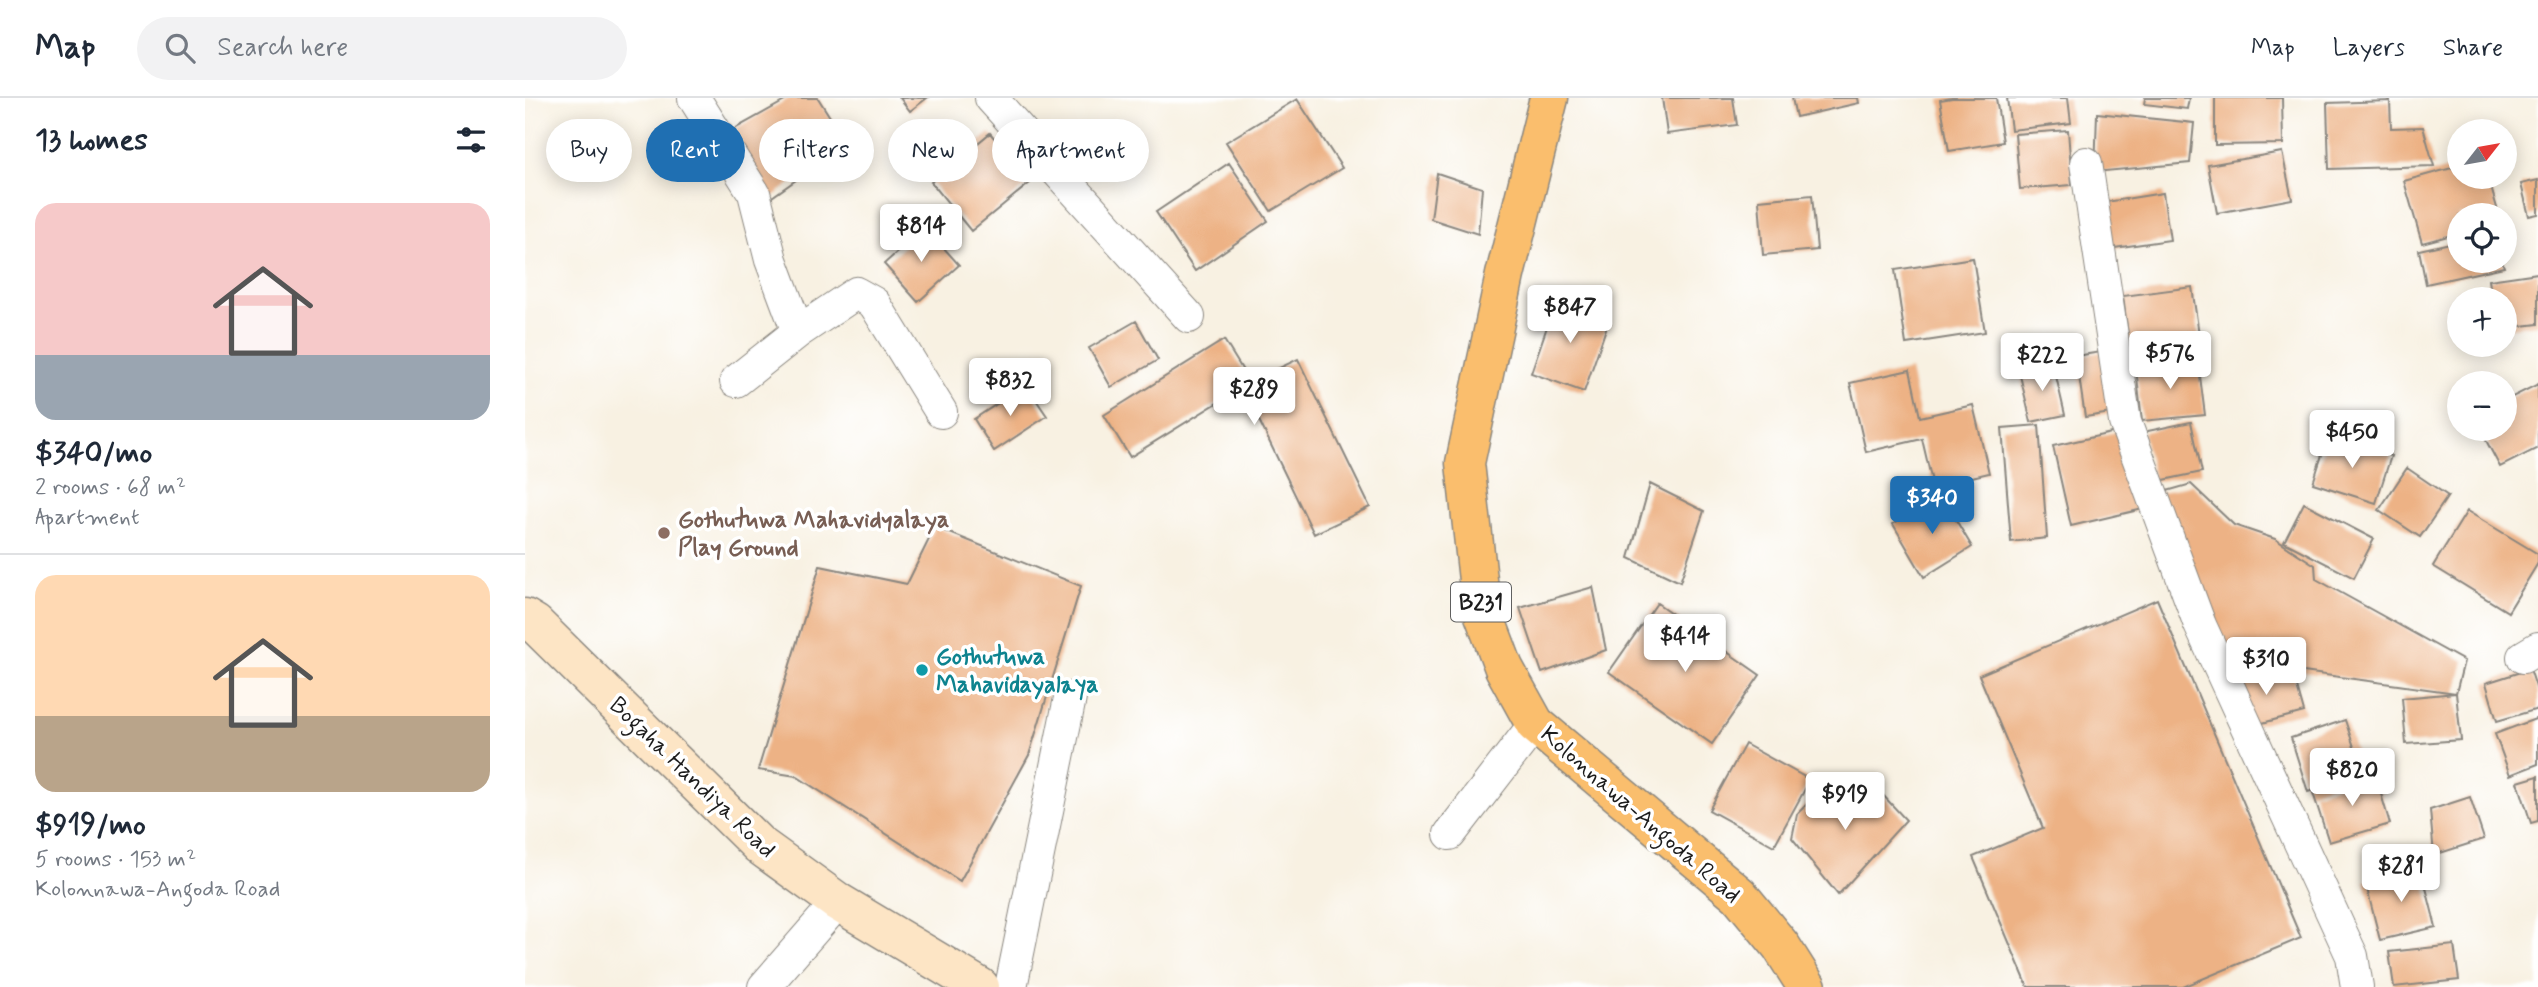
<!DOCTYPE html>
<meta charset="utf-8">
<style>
body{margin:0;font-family:Mynerve,sans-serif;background:#f2f2f3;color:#1f2937;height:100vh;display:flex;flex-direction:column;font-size:26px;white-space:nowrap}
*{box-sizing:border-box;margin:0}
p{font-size:23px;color:#747a83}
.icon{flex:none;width:38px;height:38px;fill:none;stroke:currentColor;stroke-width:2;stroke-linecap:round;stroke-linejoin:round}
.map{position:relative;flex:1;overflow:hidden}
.drawer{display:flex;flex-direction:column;background:#fff;width:525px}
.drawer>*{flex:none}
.top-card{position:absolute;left:21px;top:21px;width:665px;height:63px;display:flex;gap:14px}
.needle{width:46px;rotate:59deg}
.tools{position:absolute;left:1922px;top:21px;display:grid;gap:14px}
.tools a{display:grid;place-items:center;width:70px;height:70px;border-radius:50%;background:#fff;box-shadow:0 4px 18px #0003;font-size:35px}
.price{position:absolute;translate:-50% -60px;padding:0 16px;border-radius:7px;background:#fff;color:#222;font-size:23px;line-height:46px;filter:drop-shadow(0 2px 4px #0008)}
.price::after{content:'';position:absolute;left:50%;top:42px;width:21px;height:16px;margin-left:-10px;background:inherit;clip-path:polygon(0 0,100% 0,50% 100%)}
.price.on{background:#1f6fb2;color:#fff}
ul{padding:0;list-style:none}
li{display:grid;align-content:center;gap:14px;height:371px;padding:0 35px}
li+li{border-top:2px solid #e0e1e3}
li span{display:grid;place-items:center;height:217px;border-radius:21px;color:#555}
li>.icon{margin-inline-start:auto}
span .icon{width:126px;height:126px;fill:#fffc;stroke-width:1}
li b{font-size:30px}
h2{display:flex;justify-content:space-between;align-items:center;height:84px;padding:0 35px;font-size:30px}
.chip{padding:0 24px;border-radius:32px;background:#fff;box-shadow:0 4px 18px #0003;font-size:24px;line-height:63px}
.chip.on{background:#1f6fb2;color:#fff}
header{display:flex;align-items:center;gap:42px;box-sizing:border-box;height:98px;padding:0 35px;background:#fff;border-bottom:2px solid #e0e1e3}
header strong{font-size:33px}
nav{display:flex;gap:38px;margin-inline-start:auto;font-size:24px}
.search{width:490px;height:63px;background:#f2f2f3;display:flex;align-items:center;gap:18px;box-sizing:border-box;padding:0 24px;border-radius:38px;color:#747a83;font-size:26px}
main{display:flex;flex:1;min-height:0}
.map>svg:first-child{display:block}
.building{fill:#edb285}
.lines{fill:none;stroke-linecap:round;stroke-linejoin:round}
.street-casing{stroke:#8a867f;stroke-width:34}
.secondary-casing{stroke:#8a867f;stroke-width:41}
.primary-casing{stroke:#8a867f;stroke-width:41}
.street{stroke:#fff;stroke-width:32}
.secondary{stroke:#fde5c5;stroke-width:38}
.primary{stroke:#fabe6d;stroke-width:38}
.education-dot{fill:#8d6e63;stroke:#fff;stroke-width:2.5}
.culture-dot{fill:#0f9aa8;stroke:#fff;stroke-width:2.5}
.labels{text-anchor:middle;stroke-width:7;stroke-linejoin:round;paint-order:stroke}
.shield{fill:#fff;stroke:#606060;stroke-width:2}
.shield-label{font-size:23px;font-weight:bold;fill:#1c1c1c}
.education-label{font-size:24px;font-weight:bold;fill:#785e54;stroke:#fff;text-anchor:start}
.culture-label{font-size:24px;font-weight:bold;fill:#0d838f;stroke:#fff;text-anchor:start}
.street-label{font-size:24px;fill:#1c1c1c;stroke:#fff}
</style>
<header>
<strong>Map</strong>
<div class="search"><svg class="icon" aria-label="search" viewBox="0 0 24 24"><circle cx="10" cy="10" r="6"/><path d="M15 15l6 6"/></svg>Search here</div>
<nav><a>Map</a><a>Layers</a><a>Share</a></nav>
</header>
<main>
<section class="drawer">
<h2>13 homes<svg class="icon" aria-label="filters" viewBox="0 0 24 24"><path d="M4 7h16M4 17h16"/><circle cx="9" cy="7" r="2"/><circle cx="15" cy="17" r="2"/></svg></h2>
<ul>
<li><span style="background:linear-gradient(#f6c9c9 70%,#9aa5b1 0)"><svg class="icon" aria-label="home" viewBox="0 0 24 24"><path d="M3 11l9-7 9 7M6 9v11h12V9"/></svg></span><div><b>$340/mo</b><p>2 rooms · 68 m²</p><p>Apartment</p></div></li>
<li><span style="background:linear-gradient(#ffd9b3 65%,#b9a48a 0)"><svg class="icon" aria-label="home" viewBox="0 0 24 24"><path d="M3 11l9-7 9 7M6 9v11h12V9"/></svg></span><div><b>$919/mo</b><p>5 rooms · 153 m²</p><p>Kolonnawa-Angoda Road</p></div></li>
</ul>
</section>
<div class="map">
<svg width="2013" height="889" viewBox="0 0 2013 889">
<rect width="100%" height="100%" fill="#fff"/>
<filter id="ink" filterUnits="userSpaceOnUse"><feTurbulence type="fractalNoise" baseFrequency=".0143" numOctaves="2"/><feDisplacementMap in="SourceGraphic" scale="14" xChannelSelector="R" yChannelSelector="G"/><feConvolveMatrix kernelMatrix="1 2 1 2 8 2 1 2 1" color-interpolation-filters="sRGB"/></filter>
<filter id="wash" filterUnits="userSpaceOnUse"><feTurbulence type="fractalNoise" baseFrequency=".00686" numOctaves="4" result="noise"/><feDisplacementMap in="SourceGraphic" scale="28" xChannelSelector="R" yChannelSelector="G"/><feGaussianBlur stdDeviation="1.57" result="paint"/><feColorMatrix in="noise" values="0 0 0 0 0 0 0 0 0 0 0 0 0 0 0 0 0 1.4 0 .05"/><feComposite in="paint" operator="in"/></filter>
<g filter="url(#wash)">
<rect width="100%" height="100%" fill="#f8f1e2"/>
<g id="blocks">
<path class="building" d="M265 0H293L322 46 244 101 206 33Z
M375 0H402L385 13Z
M1137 0H1208L1212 27 1142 36Z
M1267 0H1333L1334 5 1271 19Z
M1427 0H1471L1478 44 1424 53 1415 2Z
M1482 0H1543L1546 25 1486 32Z
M1620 0H1664L1662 11 1619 6Z
M1690 0H1757L1758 46 1690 47Z
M772 1 817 70 746 113 701 44Z
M1865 3 1866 30 1898 29 1909 68 1804 71 1802 5Z
M1572 15 1669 25 1665 65 1570 74Z
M1543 32 1547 87 1495 91 1490 36Z
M465 35 506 84 446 133 406 84Z
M1757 54 1767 101 1692 115 1683 67Z
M704 65 743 123 670 173 631 114Z
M1934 68V79H1963L1974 117H1934V135L1897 145 1879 83Z
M912 75 957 90 953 136 906 121Z
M2013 82V116L2004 118 1996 86Z
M1638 95 1645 142 1582 151 1575 105Z
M1287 97 1292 152 1238 157 1234 102Z
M400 129 434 167 393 204 359 166Z
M1934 143V163H1977L1979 169 1901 186 1894 152Z
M1448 160 1460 234 1381 246 1370 172Z
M2013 175V226L1979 230V201H1967L1964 182Z
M1667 189 1675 243 1605 252 1598 198Z
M1032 200 1085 219 1059 294 1006 275Z
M611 223 633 262 586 289 564 250Z
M699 242 725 284 773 261 845 409 789 436 718 289 605 359 579 317Z
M1576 254 1586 315 1560 319 1551 258Z
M1673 263 1680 317 1617 323 1611 270Z
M1528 265 1540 317 1506 324 1494 273Z
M1385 272 1395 319 1448 307 1464 375 1408 388 1397 341 1341 354 1325 285Z
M2013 286V350L1975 369 1955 331H1979V303Z
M501 287 522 318 469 353 449 321Z
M1666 324 1677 374 1629 384 1618 334Z
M1514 327 1522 440 1486 444 1477 330Z
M1600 332 1618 411 1546 428 1528 348Z
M1803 338 1866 358 1851 405 1788 385Z
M1882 370 1923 398 1895 439 1854 412Z
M1125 386 1179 413 1155 484 1104 460Z
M1666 386 1709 427 1750 441 1790 467 1791 481 1939 563 1931 595 1936 642 1881 646 1877 600 1931 595 1698 563 1635 395Z
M1416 397 1447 449 1399 479 1368 426Z
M1779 405 1849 441 1829 480 1759 444Z
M1942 413 2013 456V465L1983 514 1908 468Z
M410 429 556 488 504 657 435 783 271 678 233 672 295 468 382 486Z
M1068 489 1081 552 1017 575 995 510Z
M1632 501 1776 840 1658 889H1503L1448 759 1518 730 1454 577Z
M1132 505 1235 577 1187 646 1084 574Z
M1733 569 1739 587 1769 578 1779 614 1722 629 1706 576Z
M2005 571 2013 595V611L1972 623 1961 585Z
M2013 620V666L1985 677 1970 636Z
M1820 622 1838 676 1783 694 1766 640Z
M1220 646 1285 682 1249 748 1184 712Z
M1850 676 1865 726 1804 744 1788 695Z
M2013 678V723L2006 725 1993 684Z
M1343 681 1381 722 1313 797 1267 740 1272 716 1299 689 1310 705Z
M1945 699 1959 741 1909 757 1905 712Z
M1896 770 1911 829 1855 842 1840 783Z
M1929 847 1934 882 1869 889 1864 854Z"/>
</g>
</g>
<g filter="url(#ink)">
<use href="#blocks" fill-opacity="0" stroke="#8a867f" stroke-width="2"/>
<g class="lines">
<defs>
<path id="street" d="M169 0 229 95 246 162 273 234
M466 0 664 219
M1561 65 1600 324 1675 527 1827 858 1832 889
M211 283 273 234 331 195 349 205 416 314
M1998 559 2013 550
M925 736 1010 626
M239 889 313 804
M486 889 545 600"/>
<path id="secondary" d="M0 520 10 526 234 747 313 804 455 889"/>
<path id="primary" d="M1024 0 980 177 940 365 956 509 979 570 1010 626 1214 797 1256 848 1282 889"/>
</defs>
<use href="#street" class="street-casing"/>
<use href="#secondary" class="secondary-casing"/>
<use href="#primary" class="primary-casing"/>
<use href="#street" class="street"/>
<use href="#secondary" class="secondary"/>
<use href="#primary" class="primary"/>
</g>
</g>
<circle class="education-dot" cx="139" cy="435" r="7"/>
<circle class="culture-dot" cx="397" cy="572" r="7"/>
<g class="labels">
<rect class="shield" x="926" y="484.5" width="60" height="39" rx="5"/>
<g class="shield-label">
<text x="956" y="512">B231</text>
</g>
<g class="education-label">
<text x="153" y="429">Gothutuwa Mahavidyalaya<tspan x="153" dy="28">Play Ground</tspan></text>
</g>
<g class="culture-label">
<text x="411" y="566">Gothutuwa<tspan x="411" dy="28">Mahavidayalaya</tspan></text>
</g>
<g class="street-label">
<text transform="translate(168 679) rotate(44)" y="8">Bogaha Handiya Road</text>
<text transform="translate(1116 716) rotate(41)" y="8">Kolonnawa-Angoda Road</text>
</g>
</g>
</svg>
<div class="tools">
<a><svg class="needle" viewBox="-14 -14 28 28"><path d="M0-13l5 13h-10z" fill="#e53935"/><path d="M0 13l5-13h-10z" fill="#747a83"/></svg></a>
<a><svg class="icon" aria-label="locate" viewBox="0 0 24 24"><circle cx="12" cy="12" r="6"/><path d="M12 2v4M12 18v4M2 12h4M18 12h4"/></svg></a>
<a>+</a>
<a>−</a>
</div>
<b class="price" style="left:396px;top:166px">$814</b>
<b class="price" style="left:1045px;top:247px">$847</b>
<b class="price" style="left:1645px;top:293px">$576</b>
<b class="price" style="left:1517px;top:295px">$222</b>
<b class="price" style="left:485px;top:320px">$832</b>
<b class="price" style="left:729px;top:329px">$289</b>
<b class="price" style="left:1827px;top:372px">$450</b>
<b class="price on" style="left:1407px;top:438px">$340</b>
<b class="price" style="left:1160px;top:576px">$414</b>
<b class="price" style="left:1741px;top:599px">$310</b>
<b class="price" style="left:1827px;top:710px">$820</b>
<b class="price" style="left:1320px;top:734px">$919</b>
<b class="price" style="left:1876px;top:806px">$281</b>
<div class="top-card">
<a class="chip">Buy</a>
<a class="chip on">Rent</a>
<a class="chip">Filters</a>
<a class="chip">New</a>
<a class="chip">Apartment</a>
</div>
</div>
</main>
